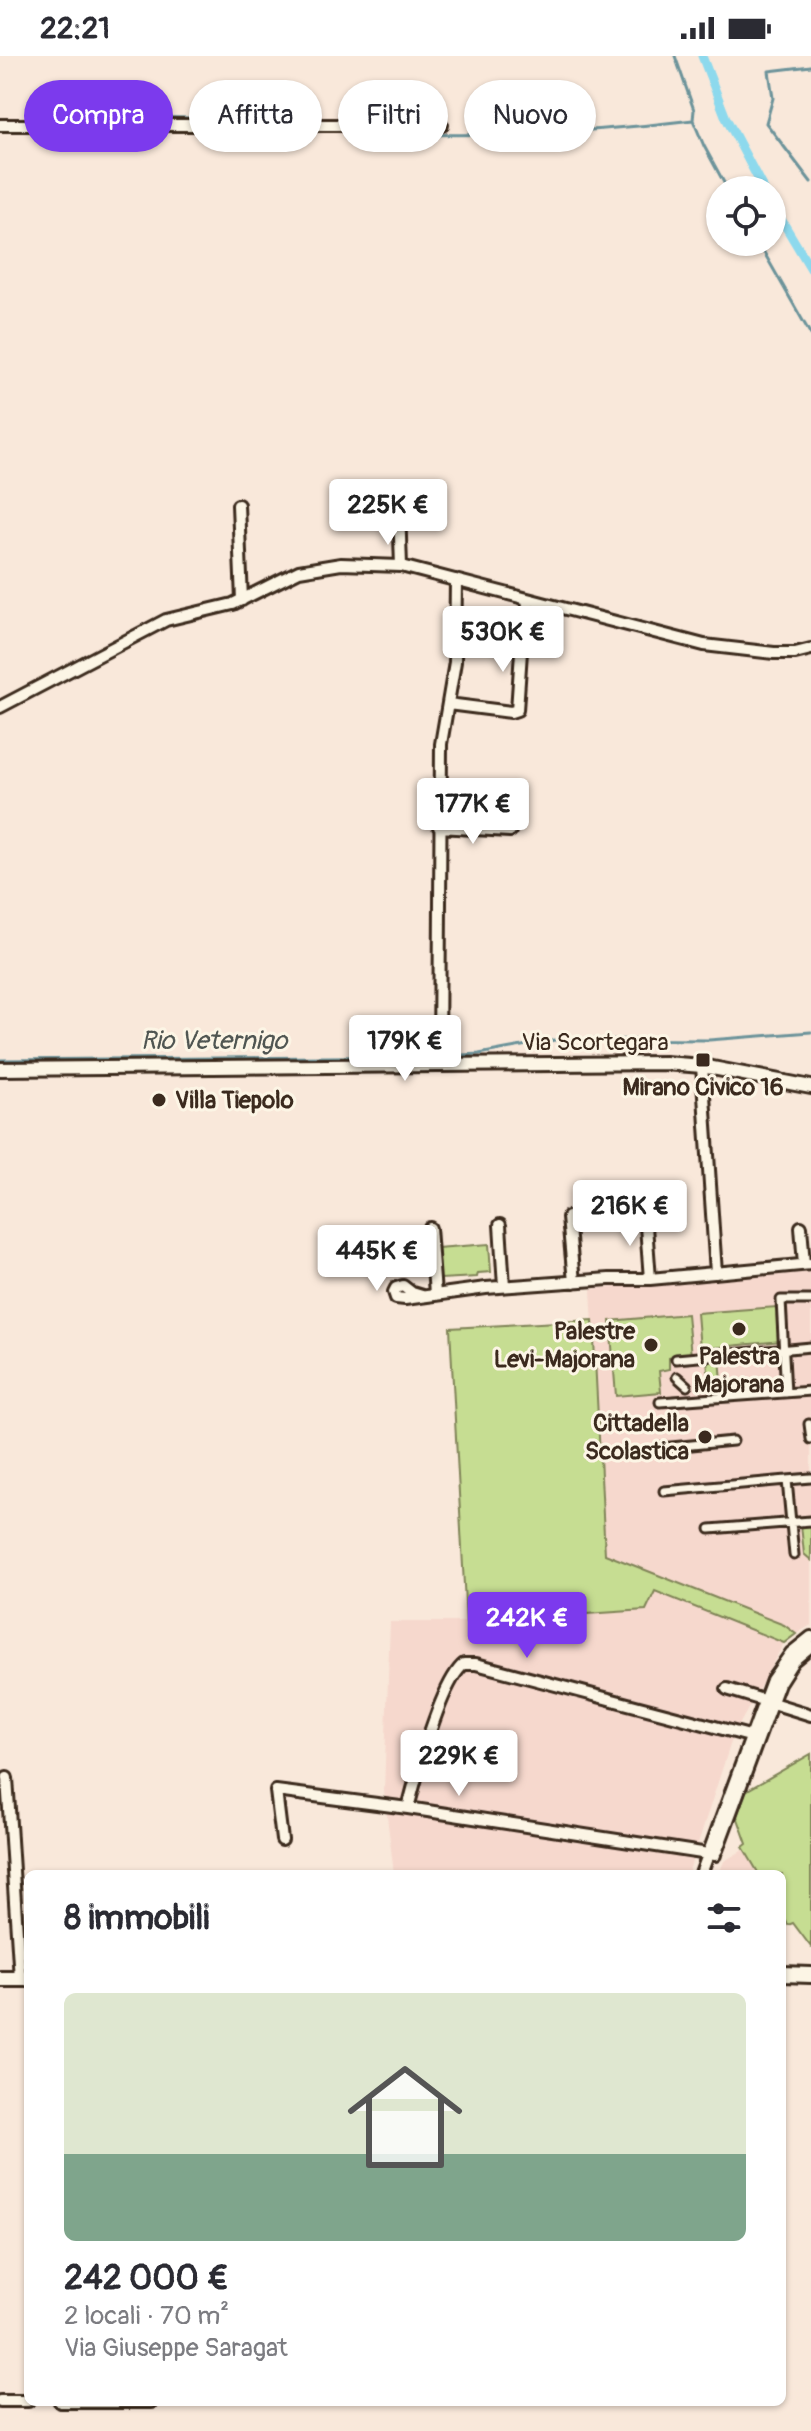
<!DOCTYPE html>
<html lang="it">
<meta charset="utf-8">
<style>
body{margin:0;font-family:Pangolin,sans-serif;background:#f7f7f7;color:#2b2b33;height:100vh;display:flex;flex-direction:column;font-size:30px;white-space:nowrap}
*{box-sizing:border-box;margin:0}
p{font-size:26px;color:#7c7c81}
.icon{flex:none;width:44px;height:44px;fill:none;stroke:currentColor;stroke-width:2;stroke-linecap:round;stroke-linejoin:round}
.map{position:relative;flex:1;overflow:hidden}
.drawer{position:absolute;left:24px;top:1814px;width:762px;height:536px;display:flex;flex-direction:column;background:#fff;border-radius:12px;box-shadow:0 2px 6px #0004}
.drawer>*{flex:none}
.guide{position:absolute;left:24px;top:24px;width:764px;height:72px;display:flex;gap:16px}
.tools{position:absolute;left:706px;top:120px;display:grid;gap:16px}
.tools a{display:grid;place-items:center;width:80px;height:80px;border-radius:50%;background:#fff;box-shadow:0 2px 6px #0004;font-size:40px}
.price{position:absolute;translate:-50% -68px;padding:0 18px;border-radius:8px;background:#fff;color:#222;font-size:26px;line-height:52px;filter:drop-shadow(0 2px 4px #0008)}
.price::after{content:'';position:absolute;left:50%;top:48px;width:24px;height:18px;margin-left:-12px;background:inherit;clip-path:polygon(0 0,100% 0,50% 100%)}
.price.current{background:#7c3aed;color:#fff}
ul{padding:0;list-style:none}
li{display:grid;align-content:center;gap:16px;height:424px;padding:0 40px}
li+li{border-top:2px solid #e1e1e2}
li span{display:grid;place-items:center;height:248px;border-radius:12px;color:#555}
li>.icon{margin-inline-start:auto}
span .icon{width:144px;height:144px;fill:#fffc;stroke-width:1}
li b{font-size:34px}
h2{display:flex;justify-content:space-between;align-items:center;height:96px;padding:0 40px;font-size:34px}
.pill{padding:0 28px;border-radius:36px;background:#fff;box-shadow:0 2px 6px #0004;font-size:28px;line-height:72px}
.pill.current{background:#7c3aed;color:#fff}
.status{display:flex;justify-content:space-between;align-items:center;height:56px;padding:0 40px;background:#fff;direction:ltr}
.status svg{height:22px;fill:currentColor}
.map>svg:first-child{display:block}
.built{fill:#f6d8cd}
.green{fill:#c6dd92;stroke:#808458;stroke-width:2}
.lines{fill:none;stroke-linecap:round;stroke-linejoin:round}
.stream{stroke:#6c939a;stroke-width:3}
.canal{stroke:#8dd9ed;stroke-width:9}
.pedestrian-casing{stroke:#3b2a1e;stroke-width:13}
.minor-casing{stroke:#3b2a1e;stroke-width:16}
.tertiary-casing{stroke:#3b2a1e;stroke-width:18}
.secondary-casing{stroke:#3b2a1e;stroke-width:20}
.pedestrian{stroke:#fcf5e5;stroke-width:7}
.minor{stroke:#fcf5e5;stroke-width:10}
.tertiary{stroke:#fcf5e5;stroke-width:12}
.secondary{stroke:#fcf5e5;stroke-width:14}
.poi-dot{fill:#3b2a1e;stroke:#fcf5e5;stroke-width:3}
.labels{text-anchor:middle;stroke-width:6;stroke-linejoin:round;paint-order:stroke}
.street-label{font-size:24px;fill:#3b2a1e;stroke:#fcf5e5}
.poi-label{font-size:24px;font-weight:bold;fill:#3b2a1e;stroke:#fcf5e5}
.water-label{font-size:26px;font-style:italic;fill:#505652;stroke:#fcf5e5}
</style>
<div class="status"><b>22:21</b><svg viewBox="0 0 49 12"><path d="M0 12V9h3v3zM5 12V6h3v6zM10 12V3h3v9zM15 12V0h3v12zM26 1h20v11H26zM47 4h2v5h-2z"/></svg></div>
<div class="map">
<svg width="811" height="2375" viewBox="0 0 811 2375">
<rect width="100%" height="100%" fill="#f9e8da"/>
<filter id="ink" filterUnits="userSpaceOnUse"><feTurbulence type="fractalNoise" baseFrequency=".0125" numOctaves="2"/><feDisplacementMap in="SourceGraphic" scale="16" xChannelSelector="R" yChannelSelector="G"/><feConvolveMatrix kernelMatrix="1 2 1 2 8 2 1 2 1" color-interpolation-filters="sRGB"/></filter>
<g filter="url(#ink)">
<path class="built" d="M811 1216V1569L796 1578 784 1569 605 1498 591 1233Z
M655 1535 784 1587 733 1680 688 1818H394L384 1735 390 1566H466L646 1554Z
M745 1793 759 1818H719L724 1805Z"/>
<path class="green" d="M489 1188 491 1216 478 1217 477 1221 440 1223 437 1192Z
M777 1251 781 1285 700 1293 697 1257Z
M687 1258 691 1300 669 1302V1313L659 1315 661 1336 616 1340 610 1265Z
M593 1264 605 1498 784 1569 796 1578 784 1587 655 1535 646 1554 466 1566 450 1272Z
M720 1301 723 1339 710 1340 707 1303Z
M811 1468V1504L804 1498 801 1469Z
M811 1698V1891L793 1867 788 1869 782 1858V1818H759L743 1791 747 1788 737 1760 746 1735Z"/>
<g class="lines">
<path class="stream" d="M675 0 694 54 693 64 704 90 728 134
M811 10 769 15 773 42 766 67 811 126
M0 64 80 60 308 64
M356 76C468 82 582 78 693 64
M758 186 811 279
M444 1000 479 998 560 983 709 984 811 976
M0 1004 436 1000"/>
<path class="canal" d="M702 0 726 62 764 134
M772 148 811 213"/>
<defs>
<path id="pedestrian" d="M676 1303 811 1291
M677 1321 687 1330
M786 1337 781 1244H811
M660 1346 811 1335
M809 1368 811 1383
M661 1392 733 1385
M664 1435 787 1424
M710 1473 811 1465
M794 1499 787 1424 811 1422"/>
<path id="minor" d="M0 69H442
M238 449 242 544
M399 452 401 510
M448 648 511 656 517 654 521 596 529 557 527 543
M0 651 166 564 233 548 299 515 341 508 401 510 704 589 774 597H795L811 593
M439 771 510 775
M439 1009 441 688 455 606 456 524
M702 1010 716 1217
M645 1157 650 1223
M568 1161 574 1226
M500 1169 504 1230
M801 1171 804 1208
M430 1172 435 1238
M422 1240 412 1237 403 1230 396 1232 394 1236 396 1242 405 1243 486 1232 609 1223H650L811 1208
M727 1633 811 1659
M7 1722 20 1923
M408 1752C416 1721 441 1626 464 1608H476L757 1682
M282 1784 276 1735 408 1752 715 1799
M717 1794 779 1627 793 1605 811 1590
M701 1818 772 1624 791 1597 811 1581
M0 2345H28
M60 2346H151"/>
<path id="tertiary" d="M0 1013 665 1007 702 1010 811 1031"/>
<path id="secondary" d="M782 1918 811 1919
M0 1923H28"/>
</defs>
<use href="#pedestrian" class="pedestrian-casing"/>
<use href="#minor" class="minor-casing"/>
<use href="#tertiary" class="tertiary-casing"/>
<use href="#secondary" class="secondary-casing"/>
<use href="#pedestrian" class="pedestrian"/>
<use href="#minor" class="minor"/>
<use href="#tertiary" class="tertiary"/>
<use href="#secondary" class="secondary"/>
</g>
</g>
<g class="poi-dot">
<rect x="695" y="996" width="16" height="16" rx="4"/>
<circle cx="159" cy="1044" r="8"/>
<circle cx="739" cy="1273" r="8"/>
<circle cx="651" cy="1289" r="8"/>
<circle cx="705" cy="1381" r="8"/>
</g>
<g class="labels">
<g class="street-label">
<text x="595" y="994">Via Scortegara</text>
</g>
<g class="poi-label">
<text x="703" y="1039">Mirano Civico 16</text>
<text x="175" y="1052" text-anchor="start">Villa Tiepolo</text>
<text x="635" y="1283" text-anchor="end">Palestre<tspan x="635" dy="28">Levi-Majorana</tspan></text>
<text x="739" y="1308">Palestra<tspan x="739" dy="28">Majorana</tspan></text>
<text x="689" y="1375" text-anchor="end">Cittadella<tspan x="689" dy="28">Scolastica</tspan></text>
</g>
<g class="water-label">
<text x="214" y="993">Rio Veternigo</text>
</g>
</g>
</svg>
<div class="tools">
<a><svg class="icon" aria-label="locate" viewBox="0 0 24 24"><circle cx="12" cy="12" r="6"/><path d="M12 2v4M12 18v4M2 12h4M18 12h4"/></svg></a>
</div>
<b class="price" style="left:388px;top:491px">225K €</b>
<b class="price" style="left:503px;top:618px">530K €</b>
<b class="price" style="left:473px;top:790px">177K €</b>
<b class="price" style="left:405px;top:1027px">179K €</b>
<b class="price" style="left:630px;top:1192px">216K €</b>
<b class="price" style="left:377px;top:1237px">445K €</b>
<b class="price current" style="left:527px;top:1604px">242K €</b>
<b class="price" style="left:459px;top:1742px">229K €</b>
<div class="guide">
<a class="pill current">Compra</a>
<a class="pill">Affitta</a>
<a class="pill">Filtri</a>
<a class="pill">Nuovo</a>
</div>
<section class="drawer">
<h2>8 immobili<svg class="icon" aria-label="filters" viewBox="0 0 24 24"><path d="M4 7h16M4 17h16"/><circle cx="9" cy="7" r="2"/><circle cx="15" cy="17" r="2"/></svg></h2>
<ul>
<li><span style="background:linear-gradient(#dfe7d0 65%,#7fa58c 0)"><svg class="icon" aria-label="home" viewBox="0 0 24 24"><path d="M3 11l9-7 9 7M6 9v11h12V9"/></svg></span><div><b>242 000 €</b><p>2 locali · 70 m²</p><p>Via Giuseppe Saragat</p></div></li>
</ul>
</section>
</div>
